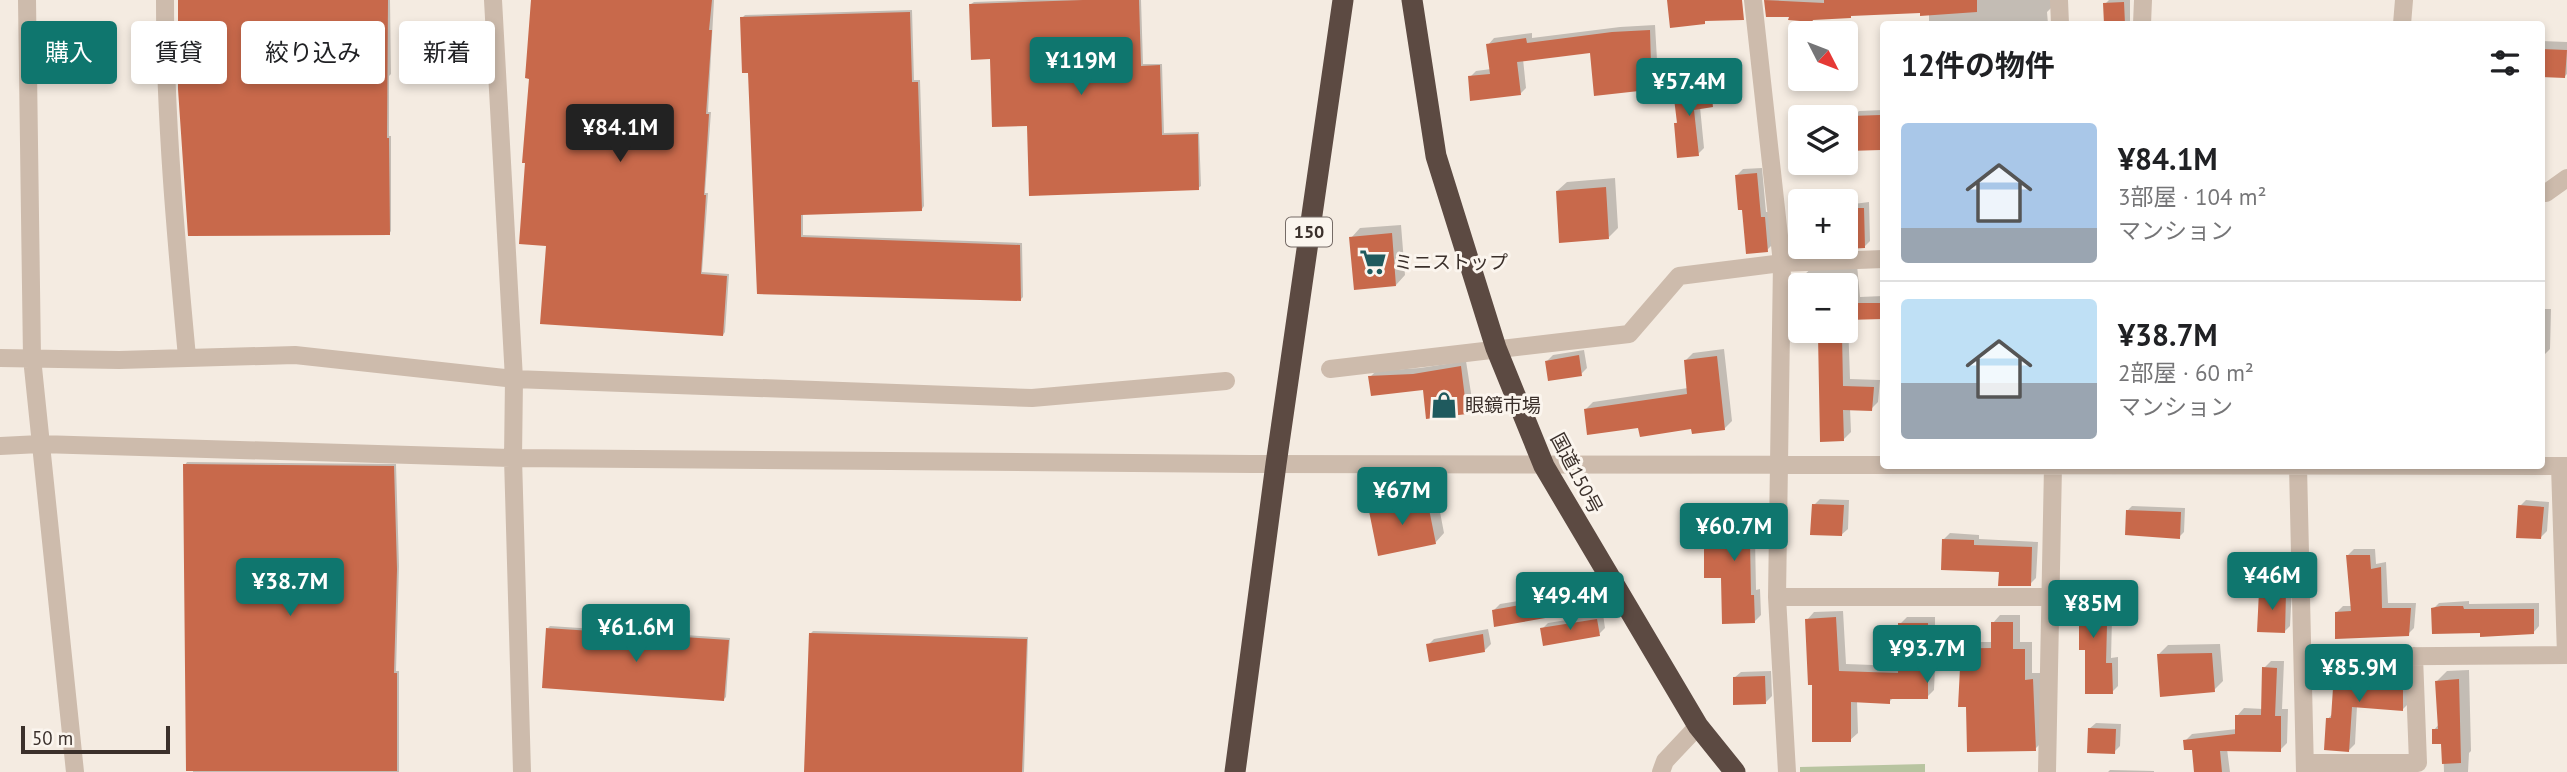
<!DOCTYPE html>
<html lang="ja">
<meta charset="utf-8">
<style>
body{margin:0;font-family:"PT Sans","Noto Sans JP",sans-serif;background:#f2f2f2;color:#202124;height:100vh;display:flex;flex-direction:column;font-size:26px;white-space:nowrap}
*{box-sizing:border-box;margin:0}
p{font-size:23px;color:#757577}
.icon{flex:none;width:38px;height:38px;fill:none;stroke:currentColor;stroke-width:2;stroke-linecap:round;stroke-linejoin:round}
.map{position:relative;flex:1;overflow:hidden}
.side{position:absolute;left:1880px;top:21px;width:665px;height:448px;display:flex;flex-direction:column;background:#fff;border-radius:7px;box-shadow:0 4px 10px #0003}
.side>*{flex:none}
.guide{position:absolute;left:21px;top:21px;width:665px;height:63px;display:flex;gap:14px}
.needle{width:46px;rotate:132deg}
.fabs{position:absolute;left:1788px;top:21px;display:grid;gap:14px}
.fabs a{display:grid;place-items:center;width:70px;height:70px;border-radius:7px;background:#fff;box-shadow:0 4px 10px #0003;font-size:35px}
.scale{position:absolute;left:21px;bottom:18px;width:149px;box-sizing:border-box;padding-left:7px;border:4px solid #3b302b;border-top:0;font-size:19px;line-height:24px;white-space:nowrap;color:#3b302b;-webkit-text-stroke:5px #fbf5ee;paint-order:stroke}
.price{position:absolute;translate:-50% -60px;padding:0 16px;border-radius:7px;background:#0f766e;color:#fff;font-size:23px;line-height:46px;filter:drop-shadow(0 2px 4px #0008)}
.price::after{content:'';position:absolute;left:50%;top:42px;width:21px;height:16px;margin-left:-10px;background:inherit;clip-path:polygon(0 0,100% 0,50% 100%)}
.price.selected{background:#222;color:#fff}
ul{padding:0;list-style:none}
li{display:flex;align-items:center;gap:21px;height:175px;padding:0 21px}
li+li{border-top:2px solid #e0e0e0}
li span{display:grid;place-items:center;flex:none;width:196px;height:140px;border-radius:7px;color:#555}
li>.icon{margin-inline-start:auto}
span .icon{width:84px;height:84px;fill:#fffc;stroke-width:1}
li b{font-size:30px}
h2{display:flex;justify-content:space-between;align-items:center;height:84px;padding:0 21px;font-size:30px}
.chip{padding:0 24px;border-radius:7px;background:#fff;box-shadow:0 4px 10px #0003;font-size:24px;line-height:63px}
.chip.selected{background:#0f766e;color:#fff}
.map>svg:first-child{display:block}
.green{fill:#b8c4a0}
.shadow{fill:#0003}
.building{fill:#c8694b}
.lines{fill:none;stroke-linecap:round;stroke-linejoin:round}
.minor{stroke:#cdbbac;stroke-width:18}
.highway{stroke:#5c4a42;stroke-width:21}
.labels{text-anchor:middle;stroke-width:6;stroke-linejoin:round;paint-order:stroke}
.shield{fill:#fbf5ee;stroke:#756b66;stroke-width:2}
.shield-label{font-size:18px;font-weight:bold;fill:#3b302b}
.poi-label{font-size:19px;fill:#3b302b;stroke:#fbf5ee;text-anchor:start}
.street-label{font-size:19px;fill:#3b302b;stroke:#fbf5ee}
</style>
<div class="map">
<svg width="2567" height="772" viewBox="0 0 2567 772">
<rect width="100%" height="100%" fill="#f4ebe1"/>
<path class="green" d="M1925 764V772H1800V767Z"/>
<path class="shadow" d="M178 0H390L391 74 389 76V136H391V231L389 234Z
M531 0H714L708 112H711L705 193H708L702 272 729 274 725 332 723 335 548 244 530 77Z
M1029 0H1141L1143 64H1162L1164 133 1199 132 1201 186 1198 188 1029 124 992 58 971 4 974 2Z
M1766 0H2052V7L2047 12 2048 24H1929V14L1921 11 1768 16Z
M2109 0H2130V24H2105V4Z
M912 10 914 80H920L924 206 922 209 803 213V235L1022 243 1023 297 1021 299 758 293 749 71 742 18 745 15Z
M1655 25 1657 60 1660 59 1662 81 1656 87 1591 51 1523 59 1526 88 1520 94 1470 77 1476 71 1491 69 1488 45 1494 38 1532 33V38L1620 27Z
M2541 41 2567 42V74L2565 76 2541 75Z
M1715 79 1718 99 1712 105 1700 107 1704 148 1698 154 1676 123 1679 121 1675 90 1681 84Z
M1883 110V146L1880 148 1848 131 1853 126V117L1859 111Z
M1762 168 1766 212H1770L1773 244 1767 250 1744 208 1737 175 1743 169Z
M1615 178 1618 228 1609 237 1557 191 1567 182Z
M1869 202 1870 241 1864 247H1843H1846V205Z
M1401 225 1405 275 1396 285 1351 238 1360 228Z
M1857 265 1860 297 1883 296V314L1851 318 1848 321 1850 379 1880 380 1878 402 1871 409 1850 408 1851 432 1843 440H1821L1819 331H1846V285H1805V274L1813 267Z
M2541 309H2551L2550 349 2544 355H2541Z
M1724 349 1732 421 1724 429 1640 426 1585 410 1593 402 1688 388 1685 361 1693 353Z
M1584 350 1587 368 1581 374 1547 361 1553 355Z
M1466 361 1473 406 1467 412 1424 388 1370 377 1376 371 1420 368Z
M2541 389 2545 390 2541 420Z
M187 462 396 464 399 566 396 671H399V772H193L185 465Z
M1436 491 1444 533 1435 543 1371 511 1380 502Z
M1820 499 1849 500 1848 529 1841 535 1814 505Z
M2526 500 2549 502 2547 531 2541 537 2520 506Z
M1764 506 1765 533 1759 539H1755L1756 590 1760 589 1761 615 1755 621 1705 549 1711 543 1715 542 1714 513 1720 507Z
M2132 506 2185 508 2184 532 2179 537 2127 511Z
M1950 533 1979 535V539L2038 542 2036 578 2030 584 2001 570 1944 539Z
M2354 549H2375L2376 564 2386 562 2388 603H2416L2414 628 2408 634 2337 612 2343 606H2352L2348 555Z
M2082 581 2108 582 2107 619H2112L2111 658 2118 657V686L2112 692 2087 648 2076 587Z
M2267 586 2292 587 2290 626 2284 632 2261 592Z
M1554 595 1557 610 1551 616 1494 610 1500 604Z
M2469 601V604L2539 603V626L2533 633 2482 632 2433 609 2439 603Z
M1843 611 1846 664 1900 666V624L1907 617H1935V642H1993V623L2000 615H2020V642H2032V673H2040L2042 742 2035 749 1968 706 1962 666 1935 667 1934 690 1927 697H1894L1889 702 1857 701 1858 733 1850 740 1813 683 1807 620 1814 612Z
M1603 614 1605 628 1599 634 1542 629 1548 623Z
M550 626 730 638 726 697 724 699 548 628Z
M1488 629 1491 644 1485 650 1428 645 1434 639Z
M813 631 1028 637 1024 772H806L810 634Z
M2220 644 2223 681 2214 690 2159 654 2168 645Z
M2271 661H2284L2282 709H2288L2287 743 2280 750 2227 749 2230 772H2196L2194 749 2185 741 2192 734 2237 729V716L2244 708 2263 709 2264 668Z
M2342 667 2409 673V703L2403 709 2357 706 2355 744 2349 750 2328 719 2333 713 2336 673Z
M2469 670 2471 751 2469 753 2468 772H2444L2443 742 2434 730 2440 723 2437 681 2447 671Z
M1771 671 1772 696 1766 702 1734 678 1741 672Z
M2096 723 2121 724 2120 746 2114 752 2089 729Z
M2110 770 2154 771V772H2108Z"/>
<path class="building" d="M178 0H388L387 138H389L390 235 188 236 178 89Z
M531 0H712L709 30H712L706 114H709L704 195H706L701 274 727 276 723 336 540 324 546 246 519 244 525 163H522L529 79 525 78Z
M1083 0H1139L1141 66 1160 65 1162 135 1198 134 1199 190 1029 196 1027 126 992 127 990 59 971 60 969 4Z
M1667 0H1742L1744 20 1705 21V24L1670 28Z
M1764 0 1824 3V0H1977V12L1920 16V13L1851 16V18L1813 20 1812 22 1788 20 1789 17H1766Z
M2124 2 2125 24H2104L2103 3Z
M910 12 912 82H918L922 211 801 215V237L1020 245 1021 301 757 294 748 73H742L740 17Z
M1650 30 1651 65H1654L1657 89 1594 96 1590 53 1517 62 1521 95 1470 101 1468 76 1490 74 1486 44 1526 38 1527 43 1612 32Z
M2541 49 2567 50 2565 78 2541 77Z
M1710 84 1713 107 1694 110 1699 156 1677 158 1674 123H1677L1673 90Z
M1880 115 1881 150 1847 151 1846 130H1852L1851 116Z
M1757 173 1761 217H1765L1768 252 1746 254 1742 210H1738L1735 175Z
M1606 187 1609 239 1559 243 1556 191Z
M1846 208H1864L1865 248 1846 249Z
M1392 233 1396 286 1354 290 1349 237Z
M1846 303H1883V319L1846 320Z
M1842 334 1843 386 1874 387 1872 411 1843 410 1844 441 1820 442 1818 335Z
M1579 355 1582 376 1548 381 1545 361Z
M1717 356 1725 430 1692 434 1691 429 1640 437 1638 428 1587 435 1584 409 1687 394 1684 360Z
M1461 366 1467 414 1426 419 1423 390 1371 396 1368 376 1413 374Z
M183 464 394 466 397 569 394 673H397V771H186Z
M1427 499 1436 544 1378 556 1369 511Z
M1812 504 1844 505 1842 536 1810 535Z
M2518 505 2544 507 2541 539 2516 538Z
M2126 510 2181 512 2180 539 2125 535Z
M1759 511 1760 541H1750L1751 595H1754L1755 623 1722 624 1721 578H1704V548H1714L1713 512Z
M1942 539 1974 540V545L2032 547 2031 586H1998L1999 572 1941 570Z
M2346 555H2370L2371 569 2381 567 2382 608H2411L2409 636 2335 639V612L2351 611Z
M2075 586 2102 587 2101 625H2107L2106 663H2112L2113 694H2085V650H2079V612H2074Z
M2259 591 2286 592 2285 633 2257 632Z
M1548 600 1551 617 1494 627 1492 610Z
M2441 606H2463L2464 609H2534V634L2480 637V633L2432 634 2431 608Z
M1836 617 1839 671 1898 673V623H1928V649L1991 648V622H2013V649H2025V680L2033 679 2036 751 1967 752 1966 707H1958L1960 668H1928V699H1890V704L1851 702V742H1812V685H1808L1805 619Z
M1597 619 1600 636 1543 646 1540 628Z
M546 628 729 640 724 701 542 688Z
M809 633 1027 639 1022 772H804Z
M1483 634 1485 652 1429 662 1426 644Z
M2212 653 2215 692 2160 697 2157 654Z
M2262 667 2277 668 2275 716H2281V752L2220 751 2222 772H2194L2192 750H2184L2183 740 2235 734V715H2261Z
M2334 673 2403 678V711L2352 707 2349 752 2324 750 2326 718H2331Z
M1765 676 1766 704 1733 705V677Z
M2459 679 2461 763 2442 764 2441 744H2432V729H2438L2435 681Z
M2088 728 2116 729 2115 754 2087 753Z"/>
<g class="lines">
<path class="minor" d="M27 0 32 358 75 772
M165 0C165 119 176 239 187 357
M493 0 514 379 513 458 522 772
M1753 0 1782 263 1777 597 1787 772
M2059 0 2060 24
M2142 24 2143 0
M2402 24 2404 0
M2541 193H2546L2567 178
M0 358 119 360 295 355 514 379 1032 398 1226 381
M1330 369 1629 334 1679 276 1782 263 1883 259
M0 446 40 444 513 458 1251 464 2567 466
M2298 466 2305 772
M1777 597H2050
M2304 657 2566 655 2560 466
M2306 763H2418L2414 656
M1661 772 1665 761 1698 726
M2047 772 2053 466"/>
<path class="highway" d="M1412 0 1436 156 1496 348 1544 466 1698 726 1735 772
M1235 772 1276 464 1343 0"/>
</g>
<defs>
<symbol id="supermarket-bare" viewBox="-9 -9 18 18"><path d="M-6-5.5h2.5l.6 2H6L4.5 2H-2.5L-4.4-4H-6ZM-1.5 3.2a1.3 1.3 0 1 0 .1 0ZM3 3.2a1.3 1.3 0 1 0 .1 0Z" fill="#1f5a5e" stroke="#fbf5ee" stroke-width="2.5" paint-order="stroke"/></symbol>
<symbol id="shop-bare" viewBox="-9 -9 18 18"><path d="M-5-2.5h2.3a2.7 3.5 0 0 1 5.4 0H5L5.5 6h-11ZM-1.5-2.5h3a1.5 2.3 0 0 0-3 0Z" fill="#1f5a5e" stroke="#fbf5ee" stroke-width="2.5" paint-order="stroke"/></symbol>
</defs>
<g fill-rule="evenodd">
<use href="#supermarket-bare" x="1354" y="243" width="38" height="38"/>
<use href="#shop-bare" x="1425" y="386" width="38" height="38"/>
</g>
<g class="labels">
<rect class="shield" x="1286" y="217.5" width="46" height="29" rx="5"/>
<g class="shield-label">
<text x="1309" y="238">150</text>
</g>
<g class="poi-label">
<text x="1394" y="269">ミニストップ</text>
<text x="1465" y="412">眼鏡市場</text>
</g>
<g class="street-label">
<text transform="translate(1577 473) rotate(62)" y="7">国道150号</text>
</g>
</g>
</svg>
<div class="fabs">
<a><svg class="needle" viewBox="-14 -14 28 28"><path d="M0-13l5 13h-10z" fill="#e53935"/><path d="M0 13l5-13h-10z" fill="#757577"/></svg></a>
<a><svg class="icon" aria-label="layers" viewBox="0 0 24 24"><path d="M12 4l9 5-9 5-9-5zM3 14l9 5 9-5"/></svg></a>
<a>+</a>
<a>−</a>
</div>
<div class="scale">50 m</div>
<b class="price" style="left:1081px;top:97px">¥119M</b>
<b class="price" style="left:1689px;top:118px">¥57.4M</b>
<b class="price selected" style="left:620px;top:164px">¥84.1M</b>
<b class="price" style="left:1402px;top:527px">¥67M</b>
<b class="price" style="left:1734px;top:563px">¥60.7M</b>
<b class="price" style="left:2272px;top:612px">¥46M</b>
<b class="price" style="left:290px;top:618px">¥38.7M</b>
<b class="price" style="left:1570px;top:632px">¥49.4M</b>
<b class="price" style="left:2093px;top:640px">¥85M</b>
<b class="price" style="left:636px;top:664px">¥61.6M</b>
<b class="price" style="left:1927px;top:685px">¥93.7M</b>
<b class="price" style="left:2359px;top:704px">¥85.9M</b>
<div class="guide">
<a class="chip selected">購入</a>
<a class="chip">賃貸</a>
<a class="chip">絞り込み</a>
<a class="chip">新着</a>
</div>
<section class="side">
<h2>12件の物件<svg class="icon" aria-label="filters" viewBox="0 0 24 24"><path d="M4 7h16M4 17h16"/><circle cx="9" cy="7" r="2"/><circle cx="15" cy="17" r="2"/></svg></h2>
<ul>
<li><span style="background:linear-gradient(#a9c7e8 75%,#9aa5b1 0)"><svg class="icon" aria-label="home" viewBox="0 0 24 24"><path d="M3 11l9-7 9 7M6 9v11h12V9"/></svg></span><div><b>¥84.1M</b><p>3部屋 · 104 m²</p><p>マンション</p></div></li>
<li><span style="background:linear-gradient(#bfe0f5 60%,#9aa5b1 0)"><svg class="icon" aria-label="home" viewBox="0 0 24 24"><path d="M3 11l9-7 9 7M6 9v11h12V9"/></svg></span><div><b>¥38.7M</b><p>2部屋 · 60 m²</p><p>マンション</p></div></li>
</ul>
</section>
</div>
